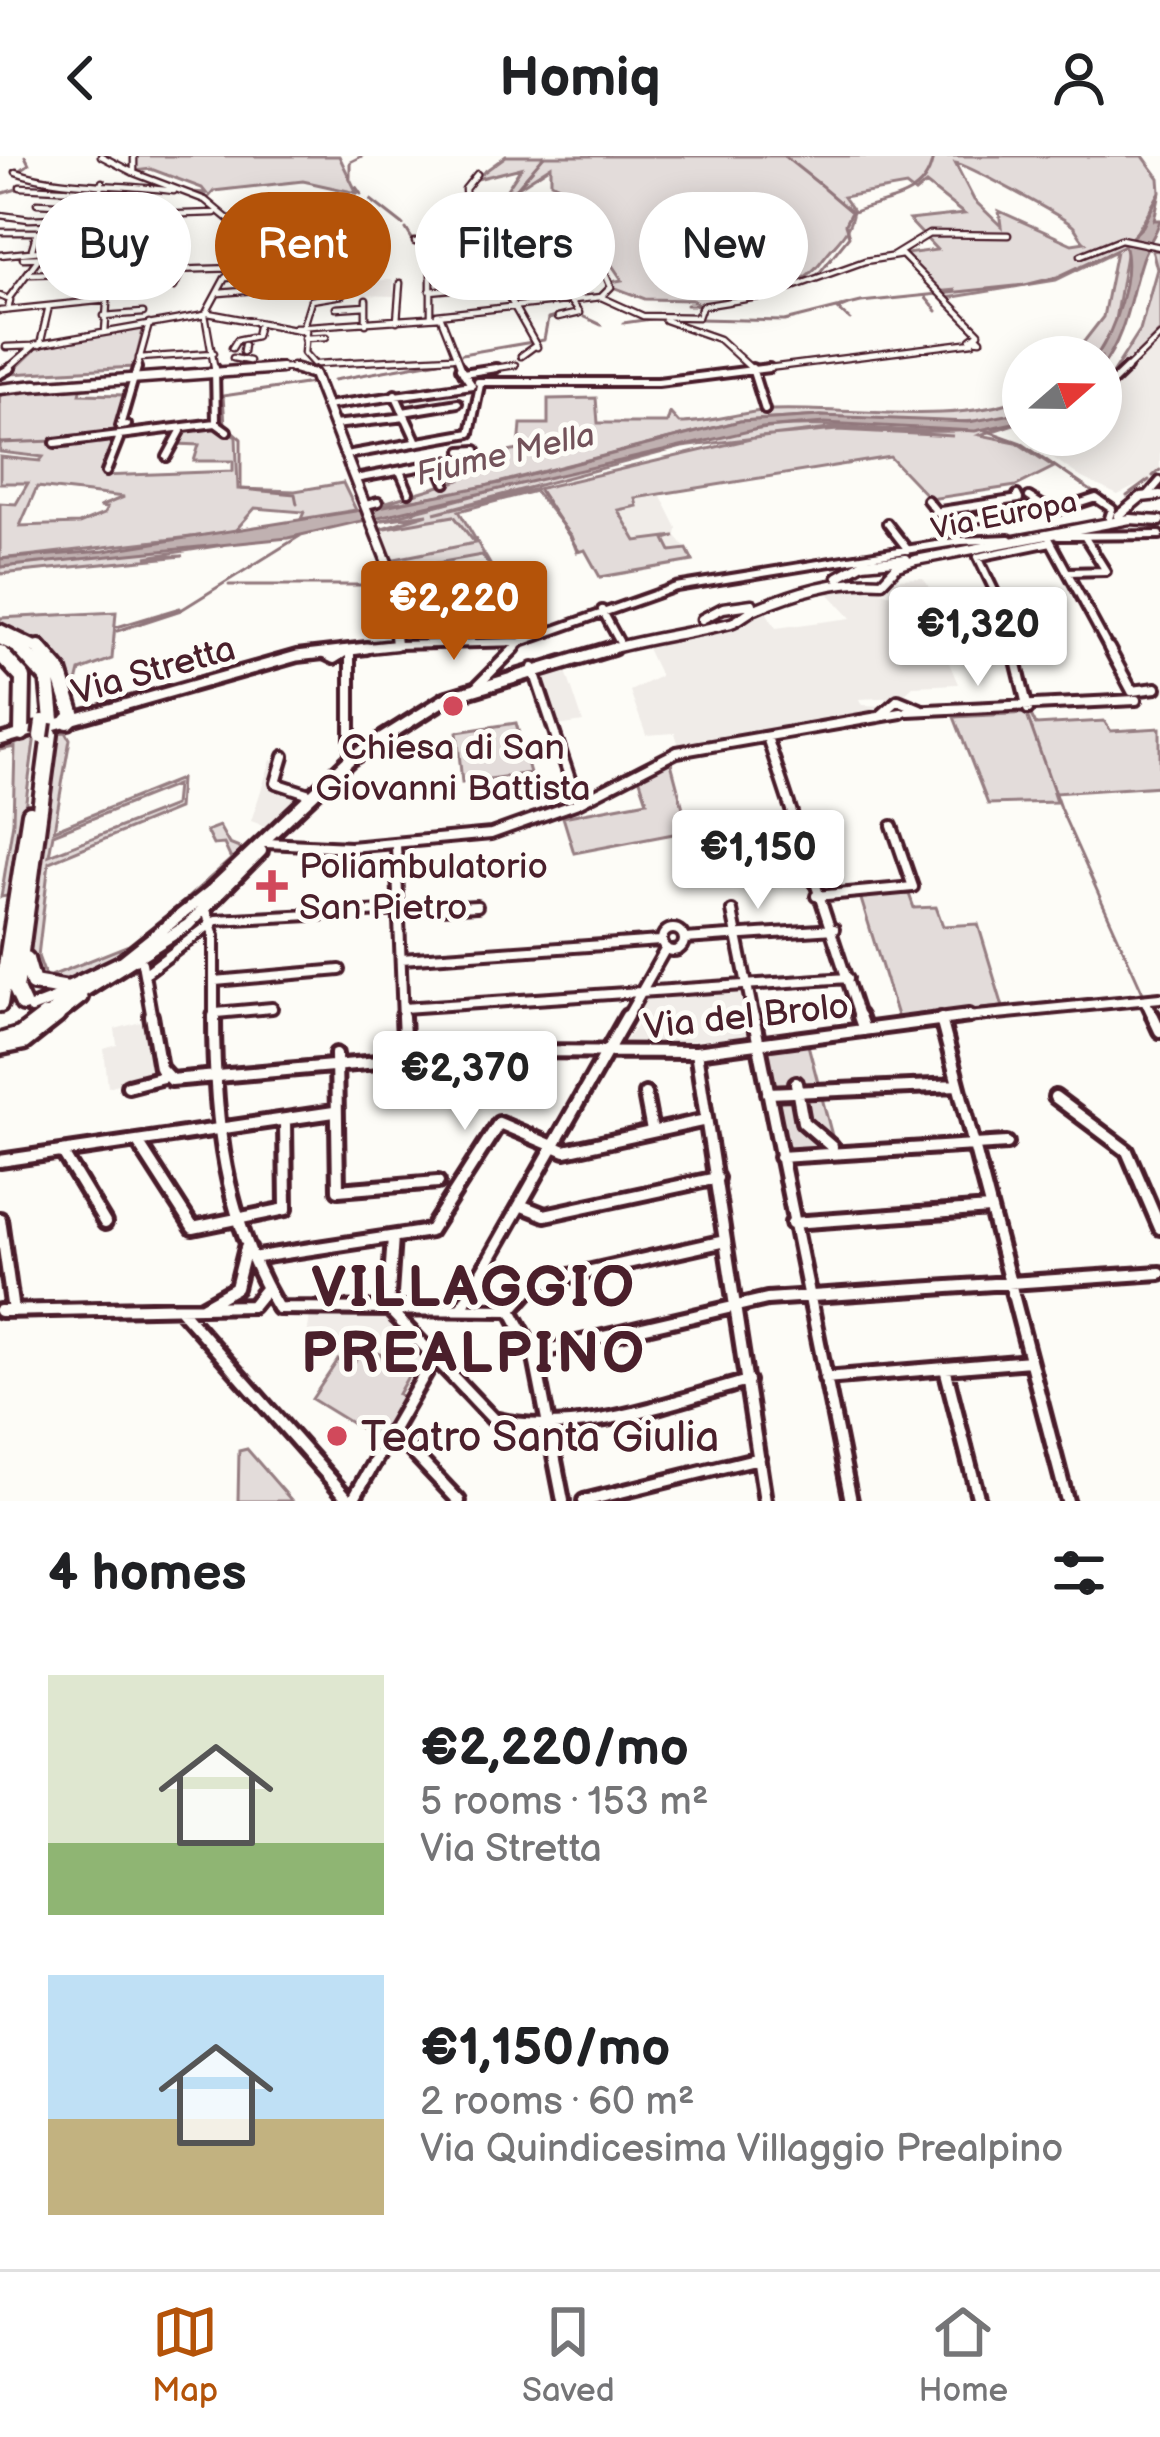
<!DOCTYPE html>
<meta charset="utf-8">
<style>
body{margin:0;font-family:"Balsamiq Sans",sans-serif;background:#f6f6f6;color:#202124;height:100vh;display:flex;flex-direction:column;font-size:45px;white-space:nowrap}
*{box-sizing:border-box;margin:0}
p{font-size:39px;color:#757577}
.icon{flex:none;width:66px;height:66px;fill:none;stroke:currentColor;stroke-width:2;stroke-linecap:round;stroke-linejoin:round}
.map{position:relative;height:1345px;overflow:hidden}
.details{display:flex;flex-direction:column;background:#fff;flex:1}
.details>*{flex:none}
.hud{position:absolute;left:36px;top:36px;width:1089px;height:108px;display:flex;gap:24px}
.needle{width:78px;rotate:70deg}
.controls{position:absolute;left:1002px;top:180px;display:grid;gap:24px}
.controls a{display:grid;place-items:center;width:120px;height:120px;border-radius:50%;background:#fff;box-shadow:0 6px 30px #0003;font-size:60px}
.price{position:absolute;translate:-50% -102px;padding:0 27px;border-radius:12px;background:#fff;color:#222;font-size:39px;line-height:78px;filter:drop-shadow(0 3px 6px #0008)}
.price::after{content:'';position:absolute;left:50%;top:72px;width:36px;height:27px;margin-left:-18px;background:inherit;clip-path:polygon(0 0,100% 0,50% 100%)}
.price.selected{background:#b45309;color:#fff}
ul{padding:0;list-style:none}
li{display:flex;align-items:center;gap:36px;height:300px;padding:0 48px}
li span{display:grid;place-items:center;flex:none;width:336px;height:240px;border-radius:0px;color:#555}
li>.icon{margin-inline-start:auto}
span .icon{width:144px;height:144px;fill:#fffc;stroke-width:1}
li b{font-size:51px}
h2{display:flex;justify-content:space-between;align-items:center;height:144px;padding:0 48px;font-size:51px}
.chip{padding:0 42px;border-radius:54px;background:#fff;box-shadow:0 6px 30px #0003;font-size:42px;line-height:108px}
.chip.selected{background:#b45309;color:#fff}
header{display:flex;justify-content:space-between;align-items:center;height:156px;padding:0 48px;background:#fff;font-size:54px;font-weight:800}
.tabs{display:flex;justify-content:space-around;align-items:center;height:168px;border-top:3px solid #e0e0e0;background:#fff;font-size:33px;color:#757577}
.tabs a{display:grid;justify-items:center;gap:6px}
.tabs .selected{color:#b45309}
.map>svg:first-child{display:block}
.built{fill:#f0ece8}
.green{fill:#e3dcda;stroke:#967e82;stroke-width:3;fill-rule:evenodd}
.water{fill:#c0b1b1;stroke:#91777b;stroke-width:3}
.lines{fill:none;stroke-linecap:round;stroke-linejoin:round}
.stream{stroke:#91777b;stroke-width:3}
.street-far3-casing{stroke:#4a1f2b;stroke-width:9}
.street-far2-casing{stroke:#4a1f2b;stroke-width:14}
.street-far1-casing{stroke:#4a1f2b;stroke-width:16}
.street-casing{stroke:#4a1f2b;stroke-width:20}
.secondary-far3-casing{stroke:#4a1f2b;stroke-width:9}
.secondary-far2-casing{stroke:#4a1f2b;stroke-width:15}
.secondary-far1-casing{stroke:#4a1f2b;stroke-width:18}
.secondary-casing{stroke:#4a1f2b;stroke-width:21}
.primary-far2-casing{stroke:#4a1f2b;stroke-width:15}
.primary-far1-casing{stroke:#4a1f2b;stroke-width:20}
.primary-casing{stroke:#4a1f2b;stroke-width:22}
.highway-far1-casing{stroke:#4a1f2b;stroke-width:18}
.highway-casing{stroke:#4a1f2b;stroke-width:22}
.street-far3{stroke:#fdfcf7;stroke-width:4.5}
.street-far2{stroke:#fdfcf7;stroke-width:6}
.street-far1{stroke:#fdfcf7;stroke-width:8}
.street{stroke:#fdfcf7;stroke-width:10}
.secondary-far3{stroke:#fdfcf7;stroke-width:4.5}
.secondary-far2{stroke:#fdfcf7;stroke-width:8}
.secondary-far1{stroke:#fdfcf7;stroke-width:9}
.secondary{stroke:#fdfcf7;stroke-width:12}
.primary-far2{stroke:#fdfcf7;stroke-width:8}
.primary-far1{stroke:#fdfcf7;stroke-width:10}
.primary{stroke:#fdfcf7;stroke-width:14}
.highway-far1{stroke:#fdfcf7;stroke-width:10}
.highway{stroke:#fdfcf7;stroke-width:14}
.highway-bridge-casing{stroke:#4a1f2b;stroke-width:22;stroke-linecap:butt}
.highway-bridge{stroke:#fdfcf7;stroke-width:14}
.poi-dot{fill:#d1495b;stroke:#fdfcf7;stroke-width:4.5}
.labels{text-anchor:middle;stroke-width:10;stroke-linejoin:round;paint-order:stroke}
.far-street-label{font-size:30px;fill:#4a1f2b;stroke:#fdfcf7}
.far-water-label{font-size:33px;font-style:italic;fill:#73525a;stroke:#fdfcf7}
.street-label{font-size:36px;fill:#4a1f2b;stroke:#fdfcf7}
.poi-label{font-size:36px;fill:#4a1f2b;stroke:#fdfcf7}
.near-poi-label{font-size:42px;fill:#4a1f2b;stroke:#fdfcf7;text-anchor:start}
.near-district-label{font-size:57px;font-weight:bold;letter-spacing:3px;fill:#4a1f2b;stroke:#fdfcf7}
</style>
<header><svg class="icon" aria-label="back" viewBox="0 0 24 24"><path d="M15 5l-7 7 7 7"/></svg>Homiq<svg class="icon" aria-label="person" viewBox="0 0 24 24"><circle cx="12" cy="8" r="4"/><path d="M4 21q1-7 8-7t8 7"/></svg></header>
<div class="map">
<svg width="1160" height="1345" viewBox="0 0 1160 1345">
<rect width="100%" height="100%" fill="#fdfcf7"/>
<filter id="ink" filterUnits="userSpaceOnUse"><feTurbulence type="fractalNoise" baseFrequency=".00833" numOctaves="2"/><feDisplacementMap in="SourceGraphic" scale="24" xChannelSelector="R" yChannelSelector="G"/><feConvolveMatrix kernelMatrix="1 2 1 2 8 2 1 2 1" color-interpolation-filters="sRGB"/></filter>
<g filter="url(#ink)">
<path class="built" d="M337 115 341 125 393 124 394 140 265 136V122L259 121Z
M1160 186V318L1118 339 1082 322 1026 283 1101 279V243Z
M660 338 677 372 676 380 687 393 671 396 664 382 636 386 624 366 618 353 637 350 633 342Z
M455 360 475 388 390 404 379 373Z
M482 398 519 453 499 459 491 443 421 463 417 455 397 459 395 434 404 433 397 414Z
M923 422 948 460 930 462 958 528 913 530 901 541 859 543 862 549 885 550 879 558 680 593 675 577 646 579 630 535 660 520 645 488 765 454 776 472 851 462 826 435 866 428 892 439 894 423Z
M560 513 566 515 583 566 558 570 542 519Z
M271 604 281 605 274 629 302 639 267 671 251 665Z
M743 834 751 880 620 891 636 871 646 840Z
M148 864 146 886 155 917 108 931 104 893 117 889 115 873Z
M310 1158 385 1163 427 1204 406 1243 351 1212 346 1208 352 1203 304 1204Z"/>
<path class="green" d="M137 0H339L357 37 303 25 214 35 208 42 191 36 206 37 202 32 151 13 135 15Z
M506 0H1143L1159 22 1160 36 1127 93 1114 170 1096 201H1072L1103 161 1116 95 1056 124 948 142 943 137 956 134 935 136 898 99 937 94 909 64 964 58 926 28 915 37 906 30 843 41 853 55C849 79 837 84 823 103 796 141 746 142 701 150L692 144 645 143 613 131 611 126 622 124 605 99 584 93 592 92 584 77 593 68C585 52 564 46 547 47L542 41 559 30 551 26V10L501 42 521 12 473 24ZM955 7C964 7 1066 62 1074 71 1078 76 1080 82 1085 86L1072 88 999 55 1001 70 974 44Z
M1152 94 1160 95V175L1101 235 1140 174 1157 113Z
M144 170 134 211 10 218 37 192Z
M82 230 80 238 126 239 103 320 233 315V305H194L199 289 177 288 184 276 216 268 236 280 238 333 295 335 343 327 356 354 301 363 304 356 255 352 234 376 0 403V347L16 348 28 327H0V301L40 305 43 301 0 296V236ZM37 331 124 341 99 351 107 352 104 358 79 368 20 370Z
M596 242 598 267H667L670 257 679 267C710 267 740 256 772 254 849 251 953 270 1023 242V256L996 264 939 267 821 260 740 265 466 335 370 351 460 324 461 304 519 294 521 268H548V243Z
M1023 265 980 279 1016 286 1054 311 1016 330 930 343 890 301 635 342 637 350 618 354 636 385 675 380 665 383 671 395 687 393 693 405 600 421 585 394 577 396 571 380 535 335 459 355 498 422 482 399 398 414 394 426 390 404 475 387 454 360 379 373 428 358 376 365C502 335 640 287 768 272 852 262 941 289 1023 265ZM837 272 953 280 838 274 759 281 434 357 682 291Z
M213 388 223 389 146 401 183 400 0 418V411Z
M116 456 112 503 80 515 74 539C61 499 41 481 0 472V462Z
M1030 557 1036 569 1104 565 1111 575 1160 572V630L1053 637 1056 646 988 648 954 561Z
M516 567 530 617 462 627 457 576Z
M66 576 70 583 54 674 180 623 178 653 49 706 38 800 46 822 139 785 231 703 224 688 213 689 206 675 219 670 229 688 247 695 95 816 66 828 39 825 29 807 56 577ZM176 629 174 650 49 699 53 678Z
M35 579 13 739 1 741 13 666 15 591 0 594V589Z
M670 603 689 675 574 697 563 661 647 645 638 618Z
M797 690 805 716 703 725 696 698Z
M909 738 914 752 936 751 943 770 978 768 1003 851 898 863 860 740Z
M807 885 835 991 784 994 764 890Z
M365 1190 411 1215 398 1238 406 1243 382 1286 312 1243 338 1204 351 1211Z
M247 1293 292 1345H238L239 1295Z"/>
<path class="water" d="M1160 36 1154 64H1160C1157 78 1145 91 1141 106 1129 143 1126 179 1101 212V201H1096C1114 175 1134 120 1124 89L1143 70Z
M1023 256V265L975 275 825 267 762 272 288 382 0 411V403L104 395 374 352 500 327 740 265 821 260 969 266Z"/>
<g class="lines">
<path class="stream" d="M784 0 823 31
M18 16 29 8 25 0
M350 21V6L362 0
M356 31 361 38
M824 33 850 55
M0 38 17 33
M371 44 403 69
M503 48 544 0
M512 53 514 67
M851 57C886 43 927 45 933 0
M406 73 414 86
M816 121 849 80 845 68 850 58
M926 142 937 155
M687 149H698
M848 149 838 153 850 164
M584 161 601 169
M698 163 785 165 861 146 1025 129 1057 121 1123 90
M623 167 658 162
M462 198 544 184 548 163 574 156
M334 224 439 205
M985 274 1021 287 1116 352
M0 287 55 285
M1153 320 1160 314
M539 334 579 395
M1127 340 1149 324
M297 348 295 338 241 333V283L225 269 223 240 312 227
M730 425 770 419
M229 429H387
M117 471 180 452
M117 475 181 454 300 380
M1028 562 1060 652 1143 837"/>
<defs>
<path id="street-far3" d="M101 0 134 17
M16 16C56 31 127 28 174 35
M102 26 98 58 123 106 108 134 105 176
M20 31 98 35 170 56
M37 47 98 50
M0 59 29 63 215 57
M0 76H37L32 93
M415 86H458L511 75 508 62 474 72 451 63 452 58 467 59 465 33 477 18
M461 95 506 102
M0 99 112 88
M1081 99 1121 83 1160 91
M893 100 929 78 1008 79
M23 102 119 99
M482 107 484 114 502 117
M451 116 453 133
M30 118 238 112
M501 120 580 112 586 129 540 134
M108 134 174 131 182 113
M430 135 504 128
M219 137 255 134 256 120 226 122
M0 140 10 144 8 154
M9 142 38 103
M366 144V168
M336 152 366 150
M0 155 107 144
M208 157 305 175
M205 159 215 215
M437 159 601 141 643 160 698 161 702 150 770 139 865 105 902 99 979 177 971 183 981 184 977 180
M104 160 143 157
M431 161V105L461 95 458 86
M441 162 462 215
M557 162 579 157 570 145
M665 164 719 183 754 215
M397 165 400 127
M303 170 311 144 342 139
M295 171 441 161
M306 174 304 197 313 207
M304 182 326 181
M40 189 49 150
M6 191 33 190
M537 191 507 138 506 102 526 94 582 92 603 113 611 131 601 141
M232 192 237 184 256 180 258 171
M243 196 244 189
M521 200 536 189
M139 202 214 197
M233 202 249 205
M317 208 453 201
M5 215 35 189 205 159 225 122 248 104 245 77 205 44 134 17V0
M136 215 149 168
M476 215 515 209
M745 215 973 186
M1124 215 1160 180"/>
<path id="street-far2" d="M215 212 216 267
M460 212 471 228
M752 212 765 254
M463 217 496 212
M0 218 11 212
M478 226H658L769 212
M1101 237 1127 212
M395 238 417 286
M326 250 472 229
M403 256 458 247
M216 267 227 275
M127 269 120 270 137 212
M334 269 406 261
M55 287 216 267
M462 295 476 294
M346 299 470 277 480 229
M167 301 181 275
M438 308 446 327
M400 315 409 336
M106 316 119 283
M355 323 461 303
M1148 339 1160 325
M1029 341 1053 356 1096 342 1112 353 1109 362
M927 344 960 384
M366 349 378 346
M934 356 1019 343 1017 339
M887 367 908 394
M947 368 986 361
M1058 380 1160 379
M1051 386 1110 495
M1068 416 1106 415 1084 380
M602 454 619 485
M952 463 966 462 981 484
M396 489 521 486 676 431 961 385 1009 383
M956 494 1010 481
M512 495 521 486
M1013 495 1002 451 978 401 1051 386 1048 380"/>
<path id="street-far1" d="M1013 492 1028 553
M1109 492 1132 535
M956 494 963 492
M350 496V603
M322 497 334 503 345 496
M533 512 578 647
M478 529 515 492
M1132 535 1156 532
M908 555 1136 544
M879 561 898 544 920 553
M767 581 860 863
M284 600 276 627 313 639
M266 687 350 691 491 678 578 647 677 596 901 557
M396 689 403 863
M816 740 913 731 892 670
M206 754 214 780V863
M732 755 754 863
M662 784a11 11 0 1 1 22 0a11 11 0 1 1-22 0Z
M685 783 834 773
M401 803 660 785
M142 807 152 863
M147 816 216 764 477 750
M215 825 340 814
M1145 844 1154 863
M403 852 848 822
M216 857 272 852
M626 863 666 792
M946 863 1160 842"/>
<path id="street" d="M151 860 160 912 171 924 504 895 696 896 969 860
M214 860C214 965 224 1061 278 1152L511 1154 534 1197 563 1345
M403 860 405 905
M753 860 851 1345
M859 860 864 874
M1153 860 1160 875
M941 863 1067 1345
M696 896 765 1345
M336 898 338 1034 438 1026
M796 927 803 966 832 991
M128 930 163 921
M768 937 958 929
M645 938 652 975
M1055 941 1127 995 1160 1072
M139 988 193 1072 286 1053 285 965
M64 999 105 1067
M780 1001 1007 987
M0 1005 334 956
M520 1049 545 1059 717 1022
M0 1063 13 1155
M792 1067 990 1053
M252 1102 430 1075 499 967 565 995 706 964
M202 1151 236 1132 246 1092
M462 1151 627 860
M388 1152 493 1263C575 1284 669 1246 748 1225
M388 1152 393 1081
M181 1154 350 1345
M511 1154 534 1128 725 1085
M0 1155 252 1150 265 1134
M534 1197 767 1143 1160 1117
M945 1212 979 1345
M825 1222 1030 1205
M392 1274 459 1345
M352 1345 434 1202
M584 1345 759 1302"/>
<path id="secondary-far3" d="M290 211 304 215
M240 215 294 211"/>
<path id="secondary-far2" d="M293 212 314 218 388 409 396 489 340 495
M33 230 281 212
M0 233 36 229"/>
<path id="secondary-far1" d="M0 584 297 500 367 492
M55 863 82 842"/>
<path id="secondary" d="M0 892 24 887 58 860"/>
<path id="primary-far2" d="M1118 360 1141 341 1160 339
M838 421 863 407 906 403
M702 463 723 452 752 448
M603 495C648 482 688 478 731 467 740 464 746 457 755 453 796 436 837 423 882 426L897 410 916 404 1130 363 1160 365"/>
<path id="primary-far1" d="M114 812 212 734 350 603 447 542 613 492
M31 852 83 832
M40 863 188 769 261 695"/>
<path id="primary" d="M0 885 20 879 45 860"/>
<path id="highway-far1" d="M0 474 43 495
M0 483 25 495"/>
<path id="highway" d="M20 492 48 523 52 564
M39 492 59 515 73 560 68 565
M0 497 23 522 22 577
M26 803 33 827 68 833 120 808
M0 848 30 657
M23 848 16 833 50 578"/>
</defs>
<use href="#street-far3" class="street-far3-casing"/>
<use href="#street-far2" class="street-far2-casing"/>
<use href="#street-far1" class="street-far1-casing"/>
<use href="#street" class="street-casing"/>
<use href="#secondary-far3" class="secondary-far3-casing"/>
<use href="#secondary-far2" class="secondary-far2-casing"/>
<use href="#secondary-far1" class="secondary-far1-casing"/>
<use href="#secondary" class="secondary-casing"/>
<use href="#primary-far2" class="primary-far2-casing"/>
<use href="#primary-far1" class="primary-far1-casing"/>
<use href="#primary" class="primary-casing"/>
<use href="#highway-far1" class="highway-far1-casing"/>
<use href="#highway" class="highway-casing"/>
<use href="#street-far3" class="street-far3"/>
<use href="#street-far2" class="street-far2"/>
<use href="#street-far1" class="street-far1"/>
<use href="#street" class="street"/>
<use href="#secondary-far3" class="secondary-far3"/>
<use href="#secondary-far2" class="secondary-far2"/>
<use href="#secondary-far1" class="secondary-far1"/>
<use href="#secondary" class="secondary"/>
<use href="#primary-far2" class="primary-far2"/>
<use href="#primary-far1" class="primary-far1"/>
<use href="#primary" class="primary"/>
<use href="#highway-far1" class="highway-far1"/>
<use href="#highway" class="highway"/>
<defs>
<path id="highway-bridge" d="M41 580 43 566"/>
</defs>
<use href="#highway-bridge" class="highway-bridge-casing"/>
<use href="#highway-bridge" class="highway-bridge"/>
</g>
</g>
<g class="poi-dot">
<circle cx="453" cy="550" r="12"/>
<path d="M266 712h12v12h12v12h-12v12h-12v-12h-12v-12h12z"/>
<circle cx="337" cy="1280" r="12"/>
</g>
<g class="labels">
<g class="far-street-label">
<text transform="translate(1004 359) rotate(-11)" y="10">Via Europa</text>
</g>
<g class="far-water-label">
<text transform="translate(505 297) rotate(-13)" y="12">Fiume Mella</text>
</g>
<g class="street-label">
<text transform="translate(153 513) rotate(-16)" y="13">Via Stretta</text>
<text transform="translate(746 859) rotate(-6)" y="13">Via del Brolo</text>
</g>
<g class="poi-label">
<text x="453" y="603">Chiesa di San<tspan x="453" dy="41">Giovanni Battista</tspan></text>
<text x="299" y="722" text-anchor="start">Poliambulatorio<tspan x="299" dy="41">San Pietro</tspan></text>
</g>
<g class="near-poi-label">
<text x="361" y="1295">Teatro Santa Giulia</text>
</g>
<g class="near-district-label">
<text x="474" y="1150">VILLAGGIO<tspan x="474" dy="66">PREALPINO</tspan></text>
</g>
</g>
</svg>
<div class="controls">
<a><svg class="needle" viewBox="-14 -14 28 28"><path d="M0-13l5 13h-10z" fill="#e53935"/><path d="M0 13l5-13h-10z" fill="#757577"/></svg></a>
</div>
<b class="price selected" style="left:454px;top:507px">€2,220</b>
<b class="price" style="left:978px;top:533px">€1,320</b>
<b class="price" style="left:758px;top:756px">€1,150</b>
<b class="price" style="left:465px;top:977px">€2,370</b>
<div class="hud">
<a class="chip">Buy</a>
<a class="chip selected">Rent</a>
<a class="chip">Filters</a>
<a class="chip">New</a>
</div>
</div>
<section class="details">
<h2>4 homes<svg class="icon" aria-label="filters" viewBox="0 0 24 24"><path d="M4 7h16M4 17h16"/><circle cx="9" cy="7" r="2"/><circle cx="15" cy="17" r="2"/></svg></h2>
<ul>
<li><span style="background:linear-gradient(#dfe7d0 70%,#8fb573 0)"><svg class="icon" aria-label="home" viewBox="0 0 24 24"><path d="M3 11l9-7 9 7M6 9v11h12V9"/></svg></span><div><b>€2,220/mo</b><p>5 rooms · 153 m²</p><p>Via Stretta</p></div></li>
<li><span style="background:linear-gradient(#bfe0f5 60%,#c2b280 0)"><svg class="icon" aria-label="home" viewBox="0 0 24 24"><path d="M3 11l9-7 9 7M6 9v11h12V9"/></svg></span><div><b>€1,150/mo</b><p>2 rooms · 60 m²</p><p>Via Quindicesima Villaggio Prealpino</p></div></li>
</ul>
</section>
<nav class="tabs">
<a class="selected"><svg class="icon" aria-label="map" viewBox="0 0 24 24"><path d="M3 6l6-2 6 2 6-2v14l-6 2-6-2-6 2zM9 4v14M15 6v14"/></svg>Map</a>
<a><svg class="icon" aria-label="saved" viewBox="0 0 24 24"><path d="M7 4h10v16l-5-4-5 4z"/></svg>Saved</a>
<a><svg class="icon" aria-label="home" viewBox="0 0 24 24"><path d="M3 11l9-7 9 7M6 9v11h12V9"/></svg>Home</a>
</nav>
